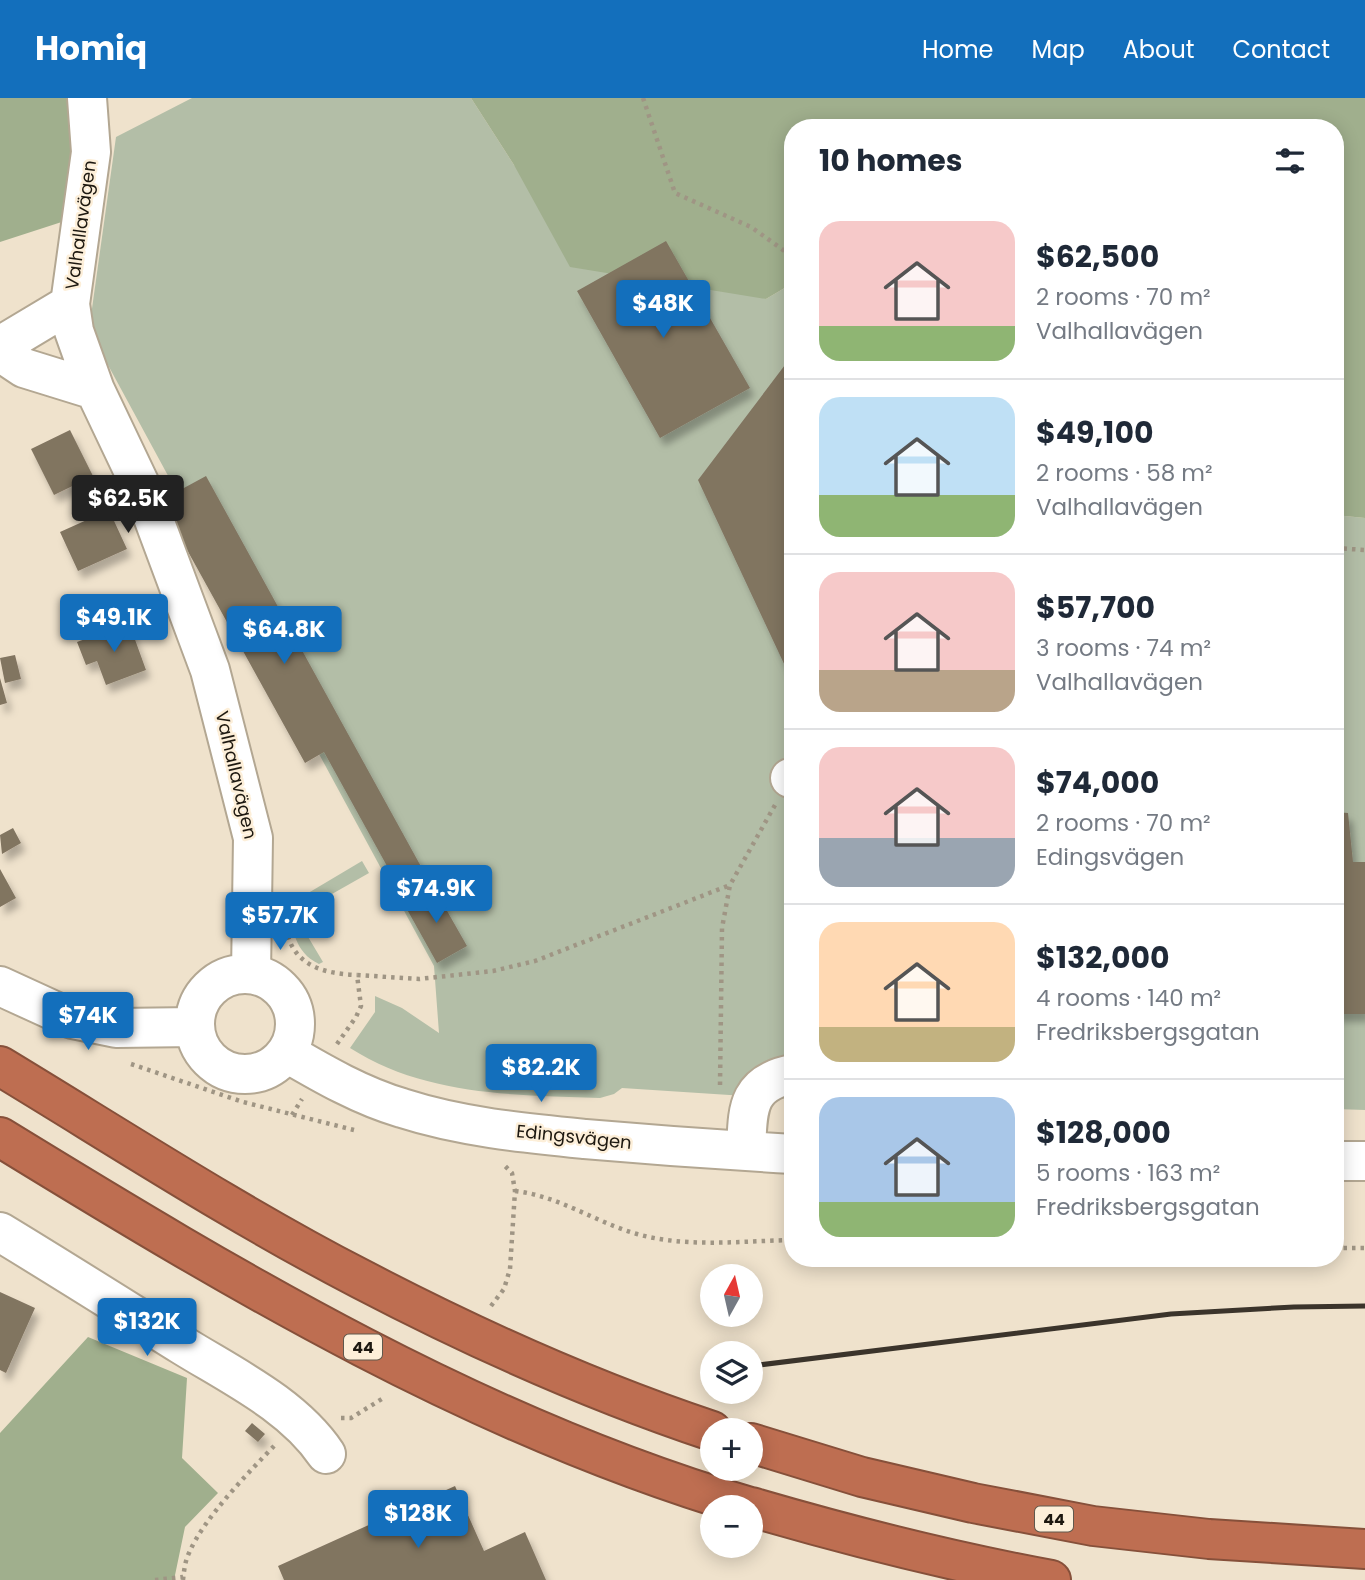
<!DOCTYPE html>
<meta charset="utf-8">
<style>
body{margin:0;font-family:Poppins,sans-serif;background:#f6f6f7;color:#1f2937;height:100vh;display:flex;flex-direction:column;font-size:26px;white-space:nowrap}
*{box-sizing:border-box;margin:0}
p{font-size:23px;color:#747a83}
.icon{flex:none;width:38px;height:38px;fill:none;stroke:currentColor;stroke-width:2;stroke-linecap:round;stroke-linejoin:round}
.map{position:relative;flex:1;overflow:hidden}
.panel{position:absolute;left:784px;top:21px;width:560px;height:1148px;display:flex;flex-direction:column;background:#fff;border-radius:28px;box-shadow:0 4px 18px #0003}
.panel>*{flex:none}
.needle{width:46px;rotate:8deg}
.controls{position:absolute;left:700px;top:1166px;display:grid;gap:14px}
.controls a{display:grid;place-items:center;width:63px;height:63px;border-radius:50%;background:#fff;box-shadow:0 4px 18px #0003;font-size:35px}
.price{position:absolute;translate:-50% -60px;padding:0 16px;border-radius:7px;background:#136fbc;color:#fff;font-size:23px;line-height:46px;filter:drop-shadow(0 2px 4px #0008)}
.price::after{content:'';position:absolute;left:50%;top:42px;width:21px;height:16px;margin-left:-10px;background:inherit;clip-path:polygon(0 0,100% 0,50% 100%)}
.price.selected{background:#222;color:#fff}
ul{padding:0;list-style:none}
li{display:flex;align-items:center;gap:21px;height:175px;padding:0 35px}
li+li{border-top:2px solid #e0e1e3}
li span{display:grid;place-items:center;flex:none;width:196px;height:140px;border-radius:21px;color:#555}
li>.icon{margin-inline-start:auto}
span .icon{width:84px;height:84px;fill:#fffc;stroke-width:1}
li b{font-size:30px}
h2{display:flex;justify-content:space-between;align-items:center;height:84px;padding:0 35px;font-size:30px}
header{display:flex;align-items:center;gap:42px;box-sizing:border-box;height:98px;padding:0 35px;background:#136fbc;color:#fff}
header strong{font-size:33px}
nav{display:flex;gap:38px;margin-inline-start:auto;font-size:24px}
.map>svg:first-child{display:block}
.green{fill:#b3bea7}
.forest{fill:#a0af8d}
.building{fill:#817461;filter:url(#shadow)}
.lines{fill:none;stroke-linecap:round;stroke-linejoin:round}
.minor-casing{stroke:#b3a792;stroke-width:42}
.highway-casing{stroke:#86503a;stroke-width:42}
.path{stroke:#9f9584;stroke-width:4.5;stroke-dasharray:3.5 5;stroke-linecap:butt}
.minor{stroke:#fff;stroke-width:38}
.highway{stroke:#be6e51;stroke-width:38}
.rail{stroke:#3b342b;stroke-width:5}
.labels{text-anchor:middle;stroke-width:5;stroke-linejoin:round;paint-order:stroke}
.shield{fill:#fdefd9;stroke:#60584c;stroke-width:2}
.shield-label{font-size:16px;font-weight:bold;fill:#1d1810}
.street-label{font-size:18px;fill:#1d1810;stroke:#fdefd9}
</style>
<header>
<strong>Homiq</strong>
<nav><a>Home</a><a>Map</a><a>About</a><a>Contact</a></nav>
</header>
<div class="map">
<svg width="1365" height="1482" viewBox="0 0 1365 1482">
<defs>
<filter id="shadow"><feDropShadow dx="4.5" dy="8" stdDeviation="3.5" flood-color="#0004"/></filter>
</defs>
<rect width="100%" height="100%" fill="#efe2cc"/>
<path class="green" d="M192 0H471L514 67 766 201 793 185V1001L622 990 614 996 600 1000C515 997 425 998 350 950L375 914V898L402 910 439 935 434 868 89 232 116 39Z
M1335 417 1365 420V1012L1335 1011Z
M362 763 369 775 295 817 323 864 319 866C294 854 293 831 288 807Z"/>
<path class="forest" d="M0 0H77L74 120 0 144Z
M471 0H1365V420L1335 417V30H793V185L766 201 570 169 514 67Z
M88 1239 187 1280 182 1360 218 1395 185 1429 174 1482H0V1335Z"/>
<path class="building" d="M666 143 750 290 660 340 577 193Z
M791 259 793 261V585L698 382Z
M70 332 93 378 54 397 31 351Z
M206 378 429 783 403 797 324 654 305 665 160 403Z
M109 412 127 451 78 473 60 434Z
M129 525 146 572 106 587 97 563 86 567 77 544Z
M15 557 21 581 5 585 0 560Z
M0 580 7 605 0 607Z
M1335 714 1348 715 1353 764H1365V916H1335Z
M13 730 21 745 2 756 0 737Z
M0 771 16 800 0 809Z
M434 790 467 848 437 865 404 806Z
M0 1194 35 1210 6 1275 0 1272Z
M252 1325 265 1336 258 1344 245 1333Z
M455 1388 484 1453 525 1434 546 1482H284L278 1468Z"/>
<g class="lines">
<defs>
<path id="minor" d="M87 0 91 54 70 206 74 233 95 292 144 395 210 572 253 740 251 876
M0 248 70 206
M0 254 24 270 95 292
M790 680H793
M195 926a50 50 0 1 1 100 0a50 50 0 1 1-100 0Z
M0 888 72 921 116 930 195 929
M287 955C323 976 361 998 402 1010 461 1029 524 1035 585 1041 654 1047 723 1052 793 1056
M746 1053C748 1013 745 985 793 976
M1335 1063H1365
M0 1134C61 1171 121 1209 182 1247 232 1278 293 1307 326 1356"/>
<path id="highway" d="M0 968C119 1040 237 1117 361 1181 474 1240 592 1293 712 1333
M0 1039C238 1185 480 1330 750 1409
M751 1345 862 1379 973 1405 1093 1428 1209 1441 1365 1451
M751 1409C850 1438 949 1463 1051 1482"/>
</defs>
<use href="#minor" class="minor-casing"/>
<use href="#highway" class="highway-casing"/>
<path class="path" d="M643 0 675 95 751 129 793 159
M1335 450 1365 452
M288 838C297 870 329 876 357 877
M337 946 356 919 361 908 357 877 419 881 493 873 535 863 730 787
M131 966 243 1004 354 1032
M720 987 722 830 730 787 775 707
M292 1017 302 1001
M515 1093C559 1098 595 1124 637 1136 686 1150 742 1143 793 1142
M1335 1150H1365
M491 1208 504 1191 510 1171 515 1093 512 1075 505 1068
M341 1320H351L385 1299
M155 1482 183 1479
M183 1482C184 1473 185 1463 189 1455 204 1420 248 1375 275 1347"/>
<use href="#minor" class="minor"/>
<use href="#highway" class="highway"/>
<path class="rail" d="M751 1268 1171 1216 1294 1209 1365 1208"/>
</g>
<g class="labels">
<g class="shield">
<rect x="344" y="1236.5" width="38" height="25" rx="5"/>
<rect x="1035" y="1408.5" width="38" height="25" rx="5"/>
</g>
<g class="shield-label">
<text x="363" y="1255">44</text>
<text x="1054" y="1427">44</text>
</g>
<g class="street-label">
<text transform="translate(81 127) rotate(-82)" y="6">Valhallavägen</text>
<text transform="translate(236 677) rotate(77)" y="6">Valhallavägen</text>
<text transform="translate(574 1039) rotate(6)" y="6">Edingsvägen</text>
</g>
</g>
</svg>
<div class="controls">
<a><svg class="needle" viewBox="-14 -14 28 28"><path d="M0-13l5 13h-10z" fill="#e53935"/><path d="M0 13l5-13h-10z" fill="#747a83"/></svg></a>
<a><svg class="icon" aria-label="layers" viewBox="0 0 24 24"><path d="M12 4l9 5-9 5-9-5zM3 14l9 5 9-5"/></svg></a>
<a>+</a>
<a>−</a>
</div>
<b class="price" style="left:663px;top:242px">$48K</b>
<b class="price selected" style="left:128px;top:437px">$62.5K</b>
<b class="price" style="left:114px;top:556px">$49.1K</b>
<b class="price" style="left:284px;top:568px">$64.8K</b>
<b class="price" style="left:436px;top:827px">$74.9K</b>
<b class="price" style="left:280px;top:854px">$57.7K</b>
<b class="price" style="left:88px;top:954px">$74K</b>
<b class="price" style="left:541px;top:1006px">$82.2K</b>
<b class="price" style="left:147px;top:1260px">$132K</b>
<b class="price" style="left:418px;top:1452px">$128K</b>
<section class="panel">
<h2>10 homes<svg class="icon" aria-label="filters" viewBox="0 0 24 24"><path d="M4 7h16M4 17h16"/><circle cx="9" cy="7" r="2"/><circle cx="15" cy="17" r="2"/></svg></h2>
<ul>
<li><span style="background:linear-gradient(#f6c9c9 75%,#8fb573 0)"><svg class="icon" aria-label="home" viewBox="0 0 24 24"><path d="M3 11l9-7 9 7M6 9v11h12V9"/></svg></span><div><b>$62,500</b><p>2 rooms · 70 m²</p><p>Valhallavägen</p></div></li>
<li><span style="background:linear-gradient(#bfe0f5 70%,#8fb573 0)"><svg class="icon" aria-label="home" viewBox="0 0 24 24"><path d="M3 11l9-7 9 7M6 9v11h12V9"/></svg></span><div><b>$49,100</b><p>2 rooms · 58 m²</p><p>Valhallavägen</p></div></li>
<li><span style="background:linear-gradient(#f6c9c9 70%,#b9a48a 0)"><svg class="icon" aria-label="home" viewBox="0 0 24 24"><path d="M3 11l9-7 9 7M6 9v11h12V9"/></svg></span><div><b>$57,700</b><p>3 rooms · 74 m²</p><p>Valhallavägen</p></div></li>
<li><span style="background:linear-gradient(#f6c9c9 65%,#9aa5b1 0)"><svg class="icon" aria-label="home" viewBox="0 0 24 24"><path d="M3 11l9-7 9 7M6 9v11h12V9"/></svg></span><div><b>$74,000</b><p>2 rooms · 70 m²</p><p>Edingsvägen</p></div></li>
<li><span style="background:linear-gradient(#ffd9b3 75%,#c2b280 0)"><svg class="icon" aria-label="home" viewBox="0 0 24 24"><path d="M3 11l9-7 9 7M6 9v11h12V9"/></svg></span><div><b>$132,000</b><p>4 rooms · 140 m²</p><p>Fredriksbergsgatan</p></div></li>
<li><span style="background:linear-gradient(#a9c7e8 75%,#8fb573 0)"><svg class="icon" aria-label="home" viewBox="0 0 24 24"><path d="M3 11l9-7 9 7M6 9v11h12V9"/></svg></span><div><b>$128,000</b><p>5 rooms · 163 m²</p><p>Fredriksbergsgatan</p></div></li>
</ul>
</section>
</div>
